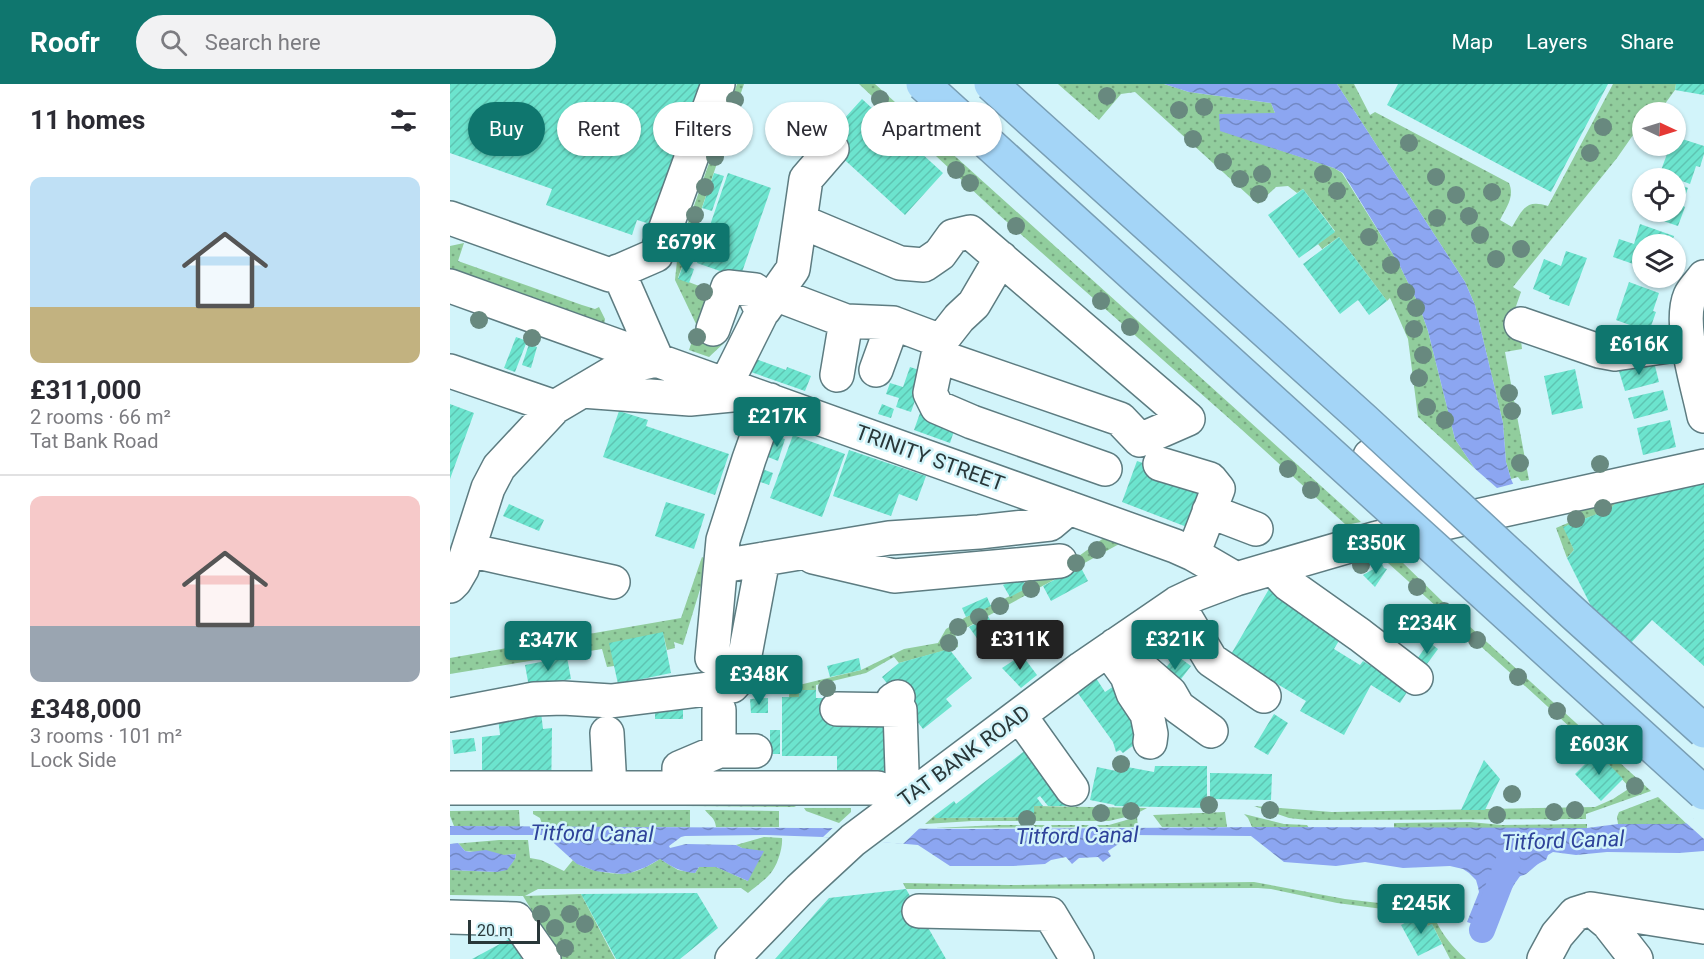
<!DOCTYPE html>
<meta charset="utf-8">
<style>
body{margin:0;font-family:Roboto,sans-serif;background:#f2f2f3;color:#2b2b33;height:100vh;display:flex;flex-direction:column;font-size:22px;white-space:nowrap}
*{box-sizing:border-box;margin:0}
p{font-size:20px;color:#7c7c81}
.icon{flex:none;width:33px;height:33px;fill:none;stroke:currentColor;stroke-width:2;stroke-linecap:round;stroke-linejoin:round}
.map{position:relative;flex:1;overflow:hidden}
.side{display:flex;flex-direction:column;background:#fff;width:450px}
.side>*{flex:none}
.hud{position:absolute;left:18px;top:18px;width:570px;height:54px;display:flex;gap:12px}
.needle{width:39px;rotate:94deg}
.buttons{position:absolute;left:1182px;top:18px;display:grid;gap:12px}
.buttons a{display:grid;place-items:center;width:54px;height:54px;border-radius:50%;background:#fff;box-shadow:0 2px 4px #0004;font-size:30px}
.scale{position:absolute;left:18px;bottom:15px;width:72px;box-sizing:border-box;padding-left:6px;border:3px solid #293739;border-top:0;font-size:16px;line-height:21px;white-space:nowrap;color:#293739;-webkit-text-stroke:4px #d2f4fa;paint-order:stroke}
.price{position:absolute;translate:-50% -51px;padding:0 14px;border-radius:6px;background:#0f766e;color:#fff;font-size:20px;line-height:39px;filter:drop-shadow(0 2px 3px #0008)}
.price::after{content:'';position:absolute;left:50%;top:36px;width:18px;height:14px;margin-left:-9px;background:inherit;clip-path:polygon(0 0,100% 0,50% 100%)}
.price.on{background:#222;color:#fff}
ul{padding:0;list-style:none}
li{display:grid;align-content:center;gap:12px;height:318px;padding:0 30px}
li+li{border-top:2px solid #e1e1e2}
li span{display:grid;place-items:center;height:186px;border-radius:12px;color:#555}
li>.icon{margin-inline-start:auto}
span .icon{width:108px;height:108px;fill:#fffc;stroke-width:1}
li b{font-size:26px}
h2{display:flex;justify-content:space-between;align-items:center;height:72px;padding:0 30px;font-size:26px}
.chip{padding:0 21px;border-radius:27px;background:#fff;box-shadow:0 2px 4px #0004;font-size:21px;line-height:54px}
.chip.on{background:#0f766e;color:#fff}
header{display:flex;align-items:center;gap:36px;box-sizing:border-box;height:84px;padding:0 30px;background:#0f766e;color:#fff}
header strong{font-size:28px}
nav{display:flex;gap:33px;margin-inline-start:auto;font-size:21px}
.search{width:420px;height:54px;background:#f2f2f3;display:flex;align-items:center;gap:15px;box-sizing:border-box;padding:0 21px;border-radius:33px;color:#7c7c81;font-size:22px}
main{display:flex;flex:1;min-height:0}
.map>svg:first-child{display:block}
.grass{fill:url(#grass-dots)}
.water{fill:url(#water-waves)}
.pier{fill:#d2f4fa}
.lines{fill:none;stroke-linecap:round;stroke-linejoin:round}
.canal{stroke:#8ca6f1;stroke-width:26}
.building{fill:url(#building-hatch)}
.minor-casing{stroke:#5d7c81;stroke-width:36}
.minor{stroke:#fff;stroke-width:33}
.highway-bridge-casing{stroke:#799eb4;stroke-width:36;stroke-linecap:butt}
.highway-bridge{stroke:#a4d5f7;stroke-width:33}
.tree{fill:#68897f}
.labels{text-anchor:middle;stroke-width:5;stroke-linejoin:round;paint-order:stroke}
.street-label{font-size:21px;fill:#293739;stroke:#d2f4fa}
.water-label{font-size:22px;font-style:italic;fill:#2e439a;stroke:#d2f4fa}
</style>
<header>
<strong>Roofr</strong>
<div class="search"><svg class="icon" aria-label="search" viewBox="0 0 24 24"><circle cx="10" cy="10" r="6"/><path d="M15 15l6 6"/></svg>Search here</div>
<nav><a>Map</a><a>Layers</a><a>Share</a></nav>
</header>
<main>
<section class="side">
<h2>11 homes<svg class="icon" aria-label="filters" viewBox="0 0 24 24"><path d="M4 7h16M4 17h16"/><circle cx="9" cy="7" r="2"/><circle cx="15" cy="17" r="2"/></svg></h2>
<ul>
<li><span style="background:linear-gradient(#bfe0f5 70%,#c2b280 0)"><svg class="icon" aria-label="home" viewBox="0 0 24 24"><path d="M3 11l9-7 9 7M6 9v11h12V9"/></svg></span><div><b>£311,000</b><p>2 rooms · 66 m²</p><p>Tat Bank Road</p></div></li>
<li><span style="background:linear-gradient(#f6c9c9 70%,#9aa5b1 0)"><svg class="icon" aria-label="home" viewBox="0 0 24 24"><path d="M3 11l9-7 9 7M6 9v11h12V9"/></svg></span><div><b>£348,000</b><p>3 rooms · 101 m²</p><p>Lock Side</p></div></li>
</ul>
</section>
<div class="map">
<svg width="1254" height="875" viewBox="0 0 1254 875">
<defs>
<pattern id="grass-dots" width="8" height="8" patternUnits="userSpaceOnUse" patternTransform="scale(1.5)"><rect width="8" height="8" fill="#91cd9d"/><path d="M2 2h.1M6 6h.1" fill="none" stroke="#76a781" stroke-width="1.8" stroke-linecap="round"/></pattern>
<pattern id="water-waves" width="16" height="10" patternUnits="userSpaceOnUse" patternTransform="scale(1.5)"><rect width="16" height="10" fill="#8ca6f1"/><path d="M0 5q4-4 8 0t8 0" fill="none" stroke="#7288c4"/></pattern>
<pattern id="building-hatch" width="6" height="6" patternUnits="userSpaceOnUse" patternTransform="scale(1.5)"><rect width="6" height="6" fill="#6ce4ce"/><path d="M-1 1l2-2M0 6l6-6M5 7l2-2" fill="none" stroke="#5ec4b2"/></pattern>
</defs>
<rect width="100%" height="100%" fill="#d2f4fa"/>
<path class="grass" d="M287 0H294L228 194 265 208 250 250 274 259 259 273 239 266 247 242 225 196 228 167Z
M409 0H425L911 438 896 441 791 345 548 130Z
M608 0H714L739 8 821 19 825 29 770 46 884 84 892 89 949 180 969 221 978 247 1005 355 1025 385 968 333 958 255 940 214 937 217 889 153 872 165 868 160 885 147 853 105 847 109 838 102 826 103 808 120 685 8 671 10 649 36Z
M887 0H904L920 31 925 28 1059 99C1065 113 1056 124 1050 136L1062 143C1073 125 1076 115 1098 122L1163 0H1226L1225 6 1209 28H1192V42L1190 41 1167 74 1063 203 1071 208 1059 242 1071 256 1072 265 1055 268 1079 396 1071 397 1068 393 1061 395 1056 378 1053 339 1025 221 1015 198Z
M14 159 8 177 132 221 145 225 149 223 155 235 154 241 0 193V162Z
M1166 419 1160 425 1114 443 1124 466 1117 474 1106 444 1120 438 1125 428Z
M655 453 671 459 505 550 508 563 449 579 444 573 416 589 366 601V606H349V613H339L340 601H349L411 586 454 565 488 559 496 545 516 533 577 504 575 501 607 488Z
M252 473 259 476 233 561 224 558 225 564 217 566 213 549 164 582 157 583 152 565 0 590V574L231 534Z
M950 476 996 521 1201 707 1136 730V735L857 736 839 734 804 722 882 728 1145 723 1163 715 1180 704 1147 668 1085 611 938 479Z
M1208 713 1237 740H1168L1167 733 1169 728Z
M0 717 355 718 344 723 125 721H0Z
M584 722 697 724 684 731 659 737H522L475 740 484 732 487 734 584 733Z
M354 724H401V728L389 739 356 727Z
M69 726 70 743 4 742 0 732V727Z
M240 726V743H93L90 734 83 730V727Z
M255 726 329 727V743H266C265 733 259 732 255 726Z
M775 728 777 743H712L703 731Z
M794 730 834 740 857 741 859 744 802 743 798 734Z
M687 733 688 743 484 744 549 741H659Z
M1020 738 1052 741 1137 740V744H944V739Z
M314 753 332 754C333 764 327 783 320 790 314 797 305 803 298 809L291 804 88 805 75 812 131 810 165 875H111L73 812 0 811V786L47 788 57 785 65 775 66 770 54 771 15 767 8 759 2 760 49 756H78L80 774 91 776 114 787 123 776C132 786 166 792 179 789 190 787 200 781 210 775L228 786 245 789 249 783H266L298 797 292 764 286 761Z
M804 798 895 815 971 824 972 815 982 817C980 837 1001 862 1016 875H1000L982 840 978 842 971 830 887 819 821 805 808 804 456 805 453 799 558 801Z"/>
<path class="water" d="M714 0H887L1015 198 1025 221 1053 339 1056 378 1061 395 1098 479 1139 555 1254 655V767L1229 769 1157 768 1126 771 1103 768 1098 771 1096 776C1086 780 1084 784 1076 790 1071 793 1071 790 1068 795 1057 810 1060 815 1037 811 1032 821 1035 830 1026 841L1017 838 1029 808 1028 803 1026 796 1019 789 1013 785 1000 782 953 784 915 778 886 782 834 778 801 752 682 751 658 767 661 772 653 778 648 773 629 774 622 780 616 773 601 776 595 780 563 782H500L468 761 373 753 316 751 235 752 231 753 219 762 220 764 236 760 286 761 292 764 314 767 298 797 266 783H249L245 789C231 788 222 783 210 775L196 783 180 789 172 790 145 787 127 780 95 751H0V742L523 745 814 743 1137 744 1168 740H1231L1239 739 1247 731 1050 451 1025 385 1005 355 978 247 969 221 949 180 893 89 884 84 770 47 769 30 825 29 821 19 739 8Z
M8 759 15 767 20 768 36 766 54 771 66 770 65 775 57 786 47 788 0 786V760Z"/>
<path class="pier" d="M1015 376 1047 404 1066 399 1101 477 1141 553 1254 651V755L1234 737 1244 734 1242 729 1113 604 1044 467 1047 451 1030 401Z
M387 740 473 741 453 760 373 753Z"/>
<g class="lines">
<path class="canal" d="M1032 846 1058 779"/>
</g>
<path class="building" d="M0 0H258L252 17 245 15 200 140 187 136 182 151 96 121 102 105 0 69Z
M948 0H1158L1101 108 937 21Z
M1226 0H1254V11L1225 6Z
M412 15 493 89 455 131 374 57Z
M1226 53 1254 62V70L1250 83 1246 82 1240 100 1210 89 1220 62H1226Z
M264 89 274 92 262 127 252 124Z
M278 89 321 104 290 194 247 179Z
M1226 99 1238 104 1232 121 1235 123 1228 142 1195 131 1196 128H1226Z
M853 105 885 148 849 174 818 131Z
M1190 140 1224 152 1221 160H1192V183L1163 173 1169 155 1184 160Z
M889 153 937 217 919 231 908 216 890 230 853 180Z
M241 156 249 159 242 180 234 177Z
M1116 167 1137 174 1119 222 1099 215 1100 212 1083 205 1094 175 1111 182Z
M233 181 244 185 239 199 228 195Z
M1179 198 1209 209 1203 227 1206 228 1199 248 1166 236Z
M66 253 77 257 65 288 54 284Z
M79 260 87 263 81 284 72 281Z
M303 274 336 286 337 283 361 292 355 307 298 287Z
M1204 278 1209 298 1175 307 1169 287Z
M460 283 475 288 461 328 446 323 449 314 436 310 440 299 453 303Z
M1125 285 1133 324 1102 331 1094 292Z
M1213 306 1218 326 1184 335 1178 314Z
M0 320 24 329 0 395Z
M432 320 444 325 441 334 428 330Z
M169 327 198 336 196 342 279 370 265 411 153 373Z
M470 329 506 341 500 359 464 346Z
M1220 336 1226 363 1193 371 1187 344Z
M343 351 395 370 372 433 320 414Z
M325 352 335 355 328 377 318 373Z
M399 366 476 392 467 417 449 410 441 432 383 412Z
M687 377 693 379 694 377 756 407 742 445 672 418Z
M309 384 323 389 319 401 305 396Z
M1254 399V582L1202 536 1180 560 1144 528 1117 474 1124 466 1113 443 1160 425 1166 419Z
M216 418 255 430 244 465 205 452Z
M59 420 94 436 89 447 53 432Z
M932 480 934 484 937 485 925 503 913 491Z
M630 482 638 497 601 517 593 502Z
M571 492 577 504 560 513 553 501Z
M819 505 893 550 884 565 910 581 913 577 959 605 950 619 921 601 894 651 850 627 856 617 780 572Z
M537 513 541 522 516 533 512 524Z
M538 532 548 550 531 560 519 543Z
M213 548 221 589 168 600 159 559Z
M979 558 988 565 974 584 965 578Z
M499 565 522 594 496 615 502 622 473 645 432 593 449 579Z
M572 571 587 591 571 604 552 584Z
M726 571 741 582 725 603 710 591Z
M117 573 121 595 79 603 75 581Z
M409 574 411 586 380 593 377 582Z
M646 594 655 608 664 602 677 610 688 658 673 669 670 666 666 668 663 658 627 608Z
M349 606H366V614H387L443 635V689H387V672H332V613H349Z
M318 614V629H301L300 615Z
M233 619V635H205V620Z
M91 628 93 645 102 644 101 717 32 704V653L50 651 48 633Z
M824 630 838 639 818 671 804 663Z
M320 646H330V670H320Z
M24 654 26 667 4 670 2 656Z
M581 662 625 722H598L590 712 587 714 593 722H584V733L486 734 484 732 504 717 506 720Z
M1147 668 1173 695 1151 717 1125 690Z
M1034 676 1050 695 1035 726H1011Z
M672 682 704 688 705 682H757V724L664 722 665 721 640 716 647 683 671 688Z
M760 689 822 690 821 716 760 715Z
M456 805 496 875H325L379 814Z
M247 809 268 844 230 875H166L131 810Z
M971 830 978 842 982 840 992 860 968 872 951 841Z
M61 854 72 875H22Z"/>
<g class="lines">
<defs>
<path id="minor" d="M0 134 160 191 206 171 268 0
M350 137 450 179 474 181 490 170 503 152 520 148 738 335 690 356 670 335 488 272
M168 187 207 276
M1254 193C1250 199 1243 205 1240 212 1228 240 1248 302 1254 332
M0 202 725 462 743 470 786 495
M325 210 396 237 443 239 491 257 480 309 487 323 522 338 655 385
M314 226 343 185 356 95 382 65
M1071 240 1149 267 1165 270 1239 259
M263 245 278 203 305 206 306 215 312 228 276 300
M491 257 509 234 524 220 551 174
M426 286 443 239
M0 287 105 323
M387 291 396 237
M132 307 240 315 292 310
M920 372 967 417 977 442
M710 380 760 395 768 405 743 470
M759 427 806 445
M18 466 163 498
M363 473 444 492 610 477
M272 482 439 454 529 448 600 440 619 424
M824 485 838 500 910 551 966 594
M0 502 5 497 12 485 38 404 49 383 105 323 171 284 207 276
M727 519 761 576 814 612
M665 561 720 609 728 623 761 647
M659 567 677 592 683 609 697 630 701 650 700 658
M262 574 273 456 299 375 320 316
M387 625 450 626
M0 631 84 615 113 614 161 617 282 602 291 592 313 475
M570 632 622 705
M157 649 160 704
M269 667H305
M0 704H428L453 717 450 626 443 616 448 613
M229 704V684L269 667V626
M1141 825 1158 839 1186 875
M469 827 600 830 627 875
M0 833 66 835 94 875
M282 875 350 805 403 756 632 584 727 519 746 510 786 495 927 454 1254 382
M1094 875 1107 851 1125 830 1141 825 1254 843"/>
</defs>
<use href="#minor" class="minor-casing"/>
<use href="#minor" class="minor"/>
<defs>
<path id="highway-bridge" d="M473 0 1254 709
M541 0 914 336 1124 530 1254 647"/>
</defs>
<use href="#highway-bridge" class="highway-bridge-casing"/>
<use href="#highway-bridge" class="highway-bridge"/>
</g>
<g class="tree">
<circle cx="657" cy="12" r="9"/>
<circle cx="430" cy="15" r="9"/>
<circle cx="285" cy="16" r="9"/>
<circle cx="754" cy="23" r="9"/>
<circle cx="729" cy="26" r="9"/>
<circle cx="451" cy="35" r="9"/>
<circle cx="1153" cy="43" r="9"/>
<circle cx="743" cy="55" r="9"/>
<circle cx="477" cy="58" r="9"/>
<circle cx="959" cy="59" r="9"/>
<circle cx="1140" cy="69" r="9"/>
<circle cx="265" cy="73" r="9"/>
<circle cx="773" cy="78" r="9"/>
<circle cx="506" cy="86" r="9"/>
<circle cx="812" cy="90" r="9"/>
<circle cx="873" cy="90" r="9"/>
<circle cx="986" cy="93" r="9"/>
<circle cx="790" cy="95" r="9"/>
<circle cx="520" cy="99" r="9"/>
<circle cx="255" cy="103" r="9"/>
<circle cx="887" cy="107" r="9"/>
<circle cx="1042" cy="108" r="9"/>
<circle cx="809" cy="110" r="9"/>
<circle cx="1006" cy="111" r="9"/>
<circle cx="245" cy="131" r="9"/>
<circle cx="1019" cy="132" r="9"/>
<circle cx="987" cy="134" r="9"/>
<circle cx="566" cy="142" r="9"/>
<circle cx="1030" cy="151" r="9"/>
<circle cx="919" cy="153" r="9"/>
<circle cx="235" cy="162" r="9"/>
<circle cx="1071" cy="165" r="9"/>
<circle cx="1046" cy="175" r="9"/>
<circle cx="941" cy="181" r="9"/>
<circle cx="254" cy="208" r="9"/>
<circle cx="956" cy="208" r="9"/>
<circle cx="651" cy="217" r="9"/>
<circle cx="966" cy="224" r="9"/>
<circle cx="29" cy="236" r="9"/>
<circle cx="680" cy="243" r="9"/>
<circle cx="964" cy="245" r="9"/>
<circle cx="247" cy="253" r="9"/>
<circle cx="82" cy="254" r="9"/>
<circle cx="973" cy="271" r="9"/>
<circle cx="969" cy="294" r="9"/>
<circle cx="1059" cy="309" r="9"/>
<circle cx="977" cy="323" r="9"/>
<circle cx="1062" cy="327" r="9"/>
<circle cx="995" cy="336" r="9"/>
<circle cx="1070" cy="379" r="9"/>
<circle cx="1150" cy="380" r="9"/>
<circle cx="838" cy="385" r="9"/>
<circle cx="861" cy="406" r="9"/>
<circle cx="1153" cy="424" r="9"/>
<circle cx="1126" cy="435" r="9"/>
<circle cx="647" cy="466" r="9"/>
<circle cx="626" cy="479" r="9"/>
<circle cx="911" cy="481" r="9"/>
<circle cx="967" cy="503" r="9"/>
<circle cx="581" cy="505" r="9"/>
<circle cx="550" cy="522" r="9"/>
<circle cx="994" cy="527" r="9"/>
<circle cx="529" cy="533" r="9"/>
<circle cx="508" cy="543" r="9"/>
<circle cx="1027" cy="556" r="9"/>
<circle cx="499" cy="559" r="9"/>
<circle cx="1068" cy="593" r="9"/>
<circle cx="377" cy="604" r="9"/>
<circle cx="1107" cy="627" r="9"/>
<circle cx="671" cy="680" r="9"/>
<circle cx="1185" cy="702" r="9"/>
<circle cx="1062" cy="710" r="9"/>
<circle cx="759" cy="721" r="9"/>
<circle cx="820" cy="726" r="9"/>
<circle cx="1125" cy="726" r="9"/>
<circle cx="681" cy="727" r="9"/>
<circle cx="1104" cy="728" r="9"/>
<circle cx="651" cy="729" r="9"/>
<circle cx="1047" cy="731" r="9"/>
<circle cx="577" cy="735" r="9"/>
<circle cx="91" cy="830" r="9"/>
<circle cx="120" cy="830" r="9"/>
<circle cx="135" cy="840" r="9"/>
<circle cx="105" cy="844" r="9"/>
<circle cx="115" cy="864" r="9"/>
</g>
<g class="labels">
<g class="street-label">
<text transform="translate(480 374) rotate(20)" y="7">TRINITY STREET</text>
<text transform="translate(514 672) rotate(-36)" y="7">TAT BANK ROAD</text>
</g>
<g class="water-label">
<text transform="translate(142 749) rotate(1)" y="8">Titford Canal</text>
<text transform="translate(627 751) rotate(-1)" y="8">Titford Canal</text>
<text transform="translate(1113 756) rotate(-2)" y="8">Titford Canal</text>
</g>
</g>
</svg>
<div class="buttons">
<a><svg class="needle" viewBox="-14 -14 28 28"><path d="M0-13l5 13h-10z" fill="#e53935"/><path d="M0 13l5-13h-10z" fill="#7c7c81"/></svg></a>
<a><svg class="icon" aria-label="locate" viewBox="0 0 24 24"><circle cx="12" cy="12" r="6"/><path d="M12 2v4M12 18v4M2 12h4M18 12h4"/></svg></a>
<a><svg class="icon" aria-label="layers" viewBox="0 0 24 24"><path d="M12 4l9 5-9 5-9-5zM3 14l9 5 9-5"/></svg></a>
</div>
<div class="scale">20 m</div>
<b class="price" style="left:236px;top:190px">£679K</b>
<b class="price" style="left:1189px;top:292px">£616K</b>
<b class="price" style="left:327px;top:364px">£217K</b>
<b class="price" style="left:926px;top:491px">£350K</b>
<b class="price" style="left:977px;top:571px">£234K</b>
<b class="price on" style="left:570px;top:587px">£311K</b>
<b class="price" style="left:725px;top:587px">£321K</b>
<b class="price" style="left:98px;top:588px">£347K</b>
<b class="price" style="left:309px;top:622px">£348K</b>
<b class="price" style="left:1149px;top:692px">£603K</b>
<b class="price" style="left:971px;top:851px">£245K</b>
<div class="hud">
<a class="chip on">Buy</a>
<a class="chip">Rent</a>
<a class="chip">Filters</a>
<a class="chip">New</a>
<a class="chip">Apartment</a>
</div>
</div>
</main>
